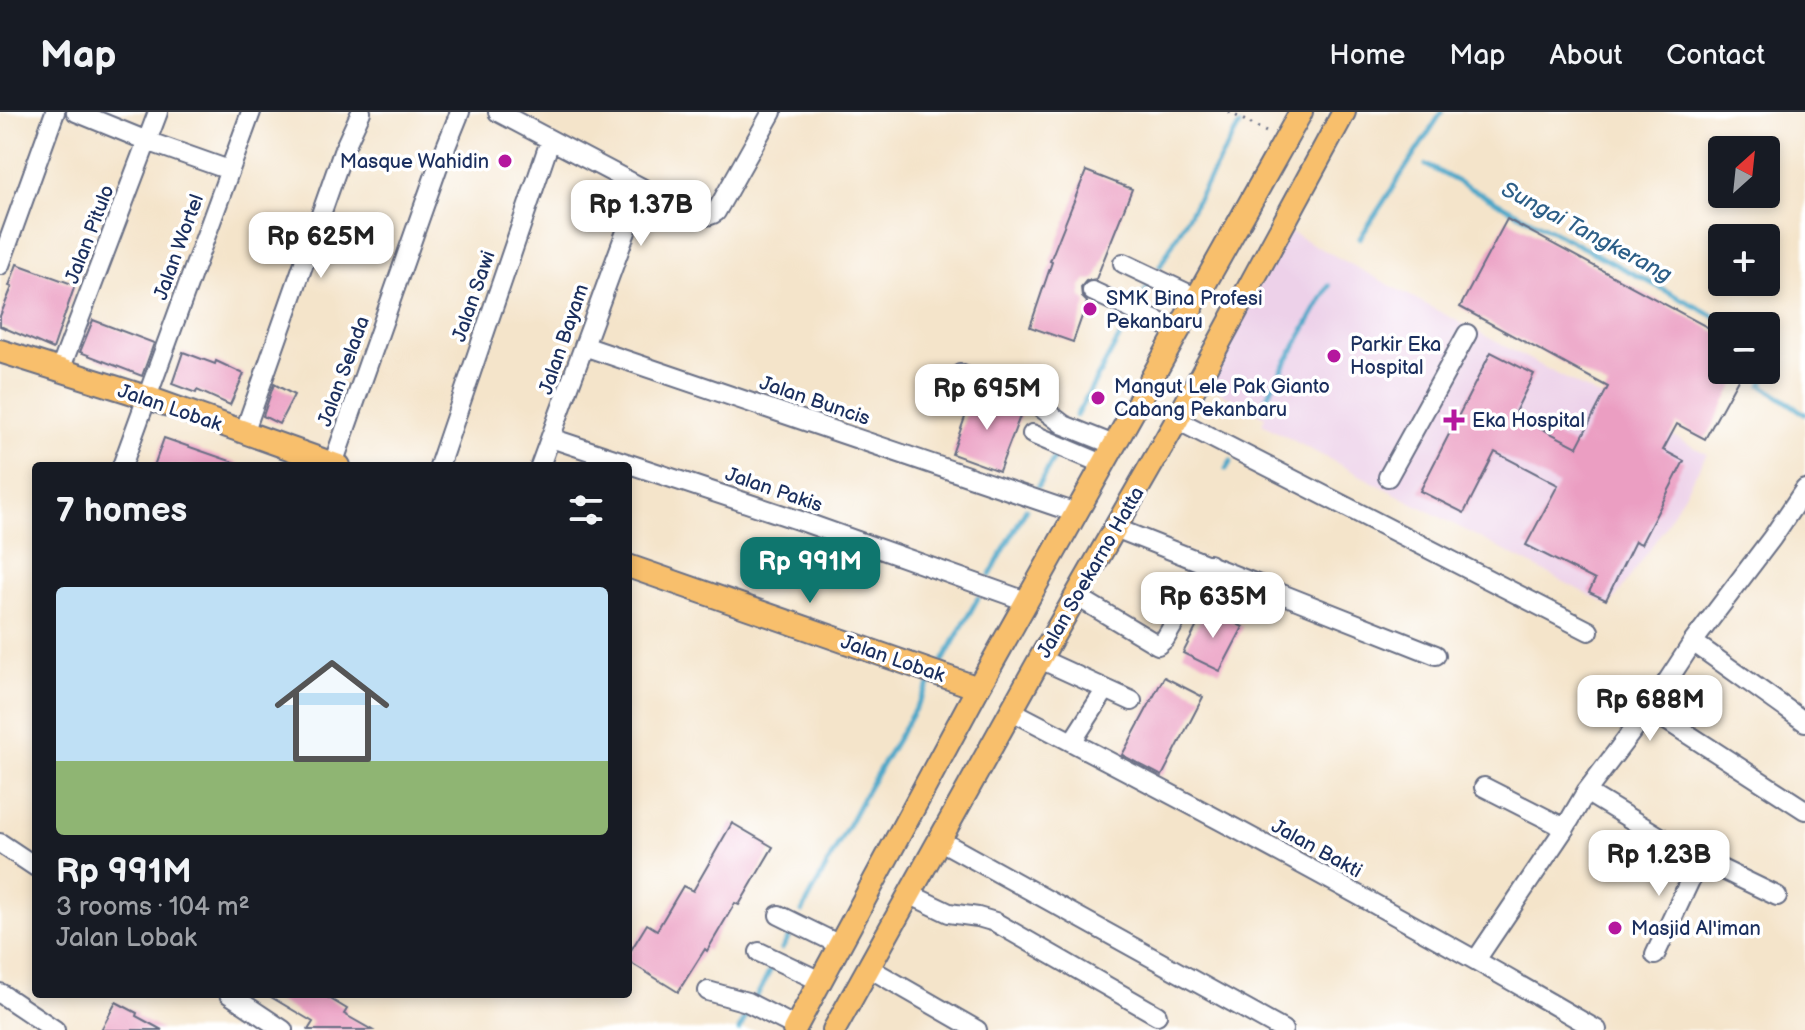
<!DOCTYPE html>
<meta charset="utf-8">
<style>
body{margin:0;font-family:"Balsamiq Sans",sans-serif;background:#20242c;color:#f1f3f6;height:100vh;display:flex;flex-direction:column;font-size:30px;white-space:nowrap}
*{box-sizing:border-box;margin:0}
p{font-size:26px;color:#9ea1a6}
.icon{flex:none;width:44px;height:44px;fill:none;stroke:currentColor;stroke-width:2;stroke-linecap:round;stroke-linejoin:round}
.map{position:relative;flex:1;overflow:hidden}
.side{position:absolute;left:32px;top:350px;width:600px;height:536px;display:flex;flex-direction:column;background:#171b24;border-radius:8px;box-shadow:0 4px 12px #0003}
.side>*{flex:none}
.needle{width:52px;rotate:27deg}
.fabs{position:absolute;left:1708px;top:24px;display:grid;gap:16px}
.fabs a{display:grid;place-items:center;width:72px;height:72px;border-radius:8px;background:#171b24;box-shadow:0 4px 12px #0003;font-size:40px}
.price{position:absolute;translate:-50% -68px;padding:0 18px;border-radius:16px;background:#fff;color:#222;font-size:26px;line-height:52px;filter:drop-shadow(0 2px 4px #0008)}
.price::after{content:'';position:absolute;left:50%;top:48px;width:24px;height:18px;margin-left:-12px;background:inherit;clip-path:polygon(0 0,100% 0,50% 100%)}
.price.selected{background:#0f766e;color:#fff}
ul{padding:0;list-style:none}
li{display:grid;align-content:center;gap:16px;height:424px;padding:0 24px}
li span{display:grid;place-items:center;height:248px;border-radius:8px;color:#555}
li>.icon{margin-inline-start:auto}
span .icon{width:144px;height:144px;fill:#fffc;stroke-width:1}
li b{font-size:34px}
h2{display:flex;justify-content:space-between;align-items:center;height:96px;padding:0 24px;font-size:34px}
header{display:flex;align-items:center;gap:48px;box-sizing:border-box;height:112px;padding:0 40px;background:#171b24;border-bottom:2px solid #363941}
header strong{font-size:38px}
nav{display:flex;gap:44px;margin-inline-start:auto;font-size:28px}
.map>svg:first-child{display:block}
.built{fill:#edd1e9}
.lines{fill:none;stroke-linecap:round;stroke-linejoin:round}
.stream{stroke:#49a6c8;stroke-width:5}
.building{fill:#eb9ec2}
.minor-casing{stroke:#676e84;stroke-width:22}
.major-casing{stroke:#676e84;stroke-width:26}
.path{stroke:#676e84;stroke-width:3;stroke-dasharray:2 6;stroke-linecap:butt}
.minor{stroke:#fff;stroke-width:18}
.major{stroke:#f8bf6c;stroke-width:22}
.poi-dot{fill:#b5179e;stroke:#fff;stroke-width:3}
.labels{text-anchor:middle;stroke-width:7;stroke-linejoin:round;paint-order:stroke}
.poi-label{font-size:20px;fill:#1b2f5e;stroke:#fff;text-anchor:start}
.street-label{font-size:20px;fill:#1b2f5e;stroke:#fff}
.water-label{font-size:22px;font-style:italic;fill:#2d5f88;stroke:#fff}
</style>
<header>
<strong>Map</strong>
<nav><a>Home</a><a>Map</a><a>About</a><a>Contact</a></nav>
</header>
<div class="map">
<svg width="1805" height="918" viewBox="0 0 1805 918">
<rect width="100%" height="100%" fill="#fff"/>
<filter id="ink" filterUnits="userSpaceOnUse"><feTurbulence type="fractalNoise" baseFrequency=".0125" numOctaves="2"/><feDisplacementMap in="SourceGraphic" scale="16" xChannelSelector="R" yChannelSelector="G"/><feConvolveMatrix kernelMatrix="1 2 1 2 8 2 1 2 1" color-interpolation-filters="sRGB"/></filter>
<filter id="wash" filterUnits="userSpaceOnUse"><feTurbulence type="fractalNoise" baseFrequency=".006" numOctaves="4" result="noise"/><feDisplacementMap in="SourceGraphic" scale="32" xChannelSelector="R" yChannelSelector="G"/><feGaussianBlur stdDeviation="1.8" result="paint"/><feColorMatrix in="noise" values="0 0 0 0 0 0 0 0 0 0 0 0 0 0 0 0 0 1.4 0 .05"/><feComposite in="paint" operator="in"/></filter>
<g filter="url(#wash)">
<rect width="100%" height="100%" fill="#f4e4ca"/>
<path class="built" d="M1290 120 1707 342 1663 418 1610 494 1262 312 1265 305 1204 271Z"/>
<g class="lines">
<path class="stream" d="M1426 53 1733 214
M1360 126 1442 0
M1160 154 1239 14
M1141 187 1147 176
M1766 231 1779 238 1762 273 1805 302
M1265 288 1329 174
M1076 304 1128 210
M1226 357 1231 349
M1038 374 1054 346
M990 463 1026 397
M943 549 978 486
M802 800 866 680 929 573
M782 837 790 823
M739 918 770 859"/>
</g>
<g id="blocks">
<path class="building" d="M1086 59 1132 77 1096 167 1086 169 1081 175 1082 185 1087 190 1073 230 1030 215 1052 150 1050 149Z
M1507 107 1722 223V258H1743L1705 327 1677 312 1663 338 1684 349 1641 432 1635 429 1606 488 1589 480 1595 468 1526 433 1558 373 1495 340 1464 401 1420 379 1491 240 1534 262 1514 302 1577 335 1608 275 1460 195Z
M17 152 75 173 53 237 0 214V204L12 175 9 174Z
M93 208 154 231 142 264 80 240Z
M183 240 215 252 216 249 244 262 230 293 197 278 196 281 172 272Z
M274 272 294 283 279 312 263 304Z
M974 280 1022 299 999 359 952 342Z
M164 326 239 352 238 354H154Z
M1206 496 1243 515 1220 559 1183 541Z
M1164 565 1203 585 1162 664 1122 643Z
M732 711 773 735 739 793 735 791 707 839 705 837 678 880 628 849V843L647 812 657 818 683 774 693 779Z
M266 882H322L347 897 344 902 372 918H308L313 910Z
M116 890 137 901 136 904 162 918H101Z"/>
</g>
</g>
<g filter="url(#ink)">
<use href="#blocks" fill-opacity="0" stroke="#676e84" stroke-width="2"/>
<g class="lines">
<defs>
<path id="minor" d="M76 0 147 29 229 58
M498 0 642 76
M1123 151 1197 186
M0 153 55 0
M1092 179 1178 219
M584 234 1076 401
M60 258 158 0
M960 262 1035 291 1064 313 1114 333
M1177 308 1589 519
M244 321 344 37 361 0
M1032 322 1103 352
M551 326 804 410 1026 489
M333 352 437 57 460 0
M122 354 251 0
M439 354 550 29
M540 354 642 76C661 86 696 115 716 100L772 0
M1388 365 1467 222
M1115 416 1436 543
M1076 484 1158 533 1165 527 1209 452
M1693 530 1805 610
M1040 547 1132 589
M1649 597 1805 698
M1012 599C1209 701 1405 806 1597 918
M1072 630 1106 577
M1484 675 1565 716
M1586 680 1680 737 1777 784
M939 728 1283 918
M0 731 36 755
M909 782 949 801 978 805 995 810 1157 903
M779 803 840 833
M759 840 820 869
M1655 843 1700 747
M1476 848 1565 716 1586 680 1649 597 1693 530 1772 426 1805 377
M869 856 977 918
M708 879 747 890 796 915
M0 881 55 918
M229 882 283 918"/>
<path id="major" d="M0 239 146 285 339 354
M628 454 978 576
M794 918 978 576 1301 0
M834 918 1040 547 1177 308 1344 0"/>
</defs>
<use href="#minor" class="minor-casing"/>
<use href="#major" class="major-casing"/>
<path class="path" d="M1229 0 1268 21"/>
<use href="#minor" class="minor"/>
<use href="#major" class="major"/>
</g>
</g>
<g class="poi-dot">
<circle cx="505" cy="49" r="8"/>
<circle cx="1090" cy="197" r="8"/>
<circle cx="1334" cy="244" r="8"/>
<circle cx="1098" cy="286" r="8"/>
<path d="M1450 296h8v8h8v8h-8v8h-8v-8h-8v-8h8z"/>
<circle cx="1615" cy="816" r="8"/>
</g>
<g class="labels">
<g class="poi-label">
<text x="489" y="56" text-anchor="end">Masque Wahidin</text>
<text x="1106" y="193">SMK Bina Profesi<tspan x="1106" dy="23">Pekanbaru</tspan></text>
<text x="1350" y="239">Parkir Eka<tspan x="1350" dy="23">Hospital</tspan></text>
<text x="1114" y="281">Mangut Lele Pak Gianto<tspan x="1114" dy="23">Cabang Pekanbaru</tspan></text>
<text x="1472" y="315">Eka Hospital</text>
<text x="1631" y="823">Masjid Al'iman</text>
</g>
<g class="street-label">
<text transform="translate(89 122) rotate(-69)" y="7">Jalan Pitulo</text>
<text transform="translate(178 135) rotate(-70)" y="7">Jalan Wortel</text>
<text transform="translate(473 184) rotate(-71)" y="7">Jalan Sawi</text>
<text transform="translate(563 227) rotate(-71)" y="7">Jalan Bayam</text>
<text transform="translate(343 259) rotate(-70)" y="7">Jalan Selada</text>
<text transform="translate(815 288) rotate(19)" y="7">Jalan Buncis</text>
<text transform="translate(170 295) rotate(19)" y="7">Jalan Lobak</text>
<text transform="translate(774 377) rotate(19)" y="7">Jalan Pakis</text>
<text transform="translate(1090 460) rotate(-60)" y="7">Jalan Soekarno Hatta</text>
<text transform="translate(893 546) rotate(19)" y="7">Jalan Lobak</text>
<text transform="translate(1317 736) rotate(29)" y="7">Jalan Bakti</text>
</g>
<g class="water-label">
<text transform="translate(1587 119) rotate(28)" y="8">Sungai Tangkerang</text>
</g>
</g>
</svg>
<div class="fabs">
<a><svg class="needle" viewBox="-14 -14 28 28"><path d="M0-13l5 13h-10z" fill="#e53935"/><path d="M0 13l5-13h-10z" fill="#9ea1a6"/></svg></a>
<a>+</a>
<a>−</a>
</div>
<b class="price" style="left:641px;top:136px">Rp 1.37B</b>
<b class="price" style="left:321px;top:168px">Rp 625M</b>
<b class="price" style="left:987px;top:320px">Rp 695M</b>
<b class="price selected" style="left:810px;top:493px">Rp 991M</b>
<b class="price" style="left:1213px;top:528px">Rp 635M</b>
<b class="price" style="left:1650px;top:631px">Rp 688M</b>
<b class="price" style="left:1659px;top:786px">Rp 1.23B</b>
<section class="side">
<h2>7 homes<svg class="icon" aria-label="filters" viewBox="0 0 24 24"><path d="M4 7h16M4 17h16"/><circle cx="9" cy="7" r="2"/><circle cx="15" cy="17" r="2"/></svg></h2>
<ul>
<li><span style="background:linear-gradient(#bfe0f5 70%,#8fb573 0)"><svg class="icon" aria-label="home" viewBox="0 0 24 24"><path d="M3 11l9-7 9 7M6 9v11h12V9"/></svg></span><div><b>Rp 991M</b><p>3 rooms · 104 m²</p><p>Jalan Lobak</p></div></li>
</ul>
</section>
</div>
